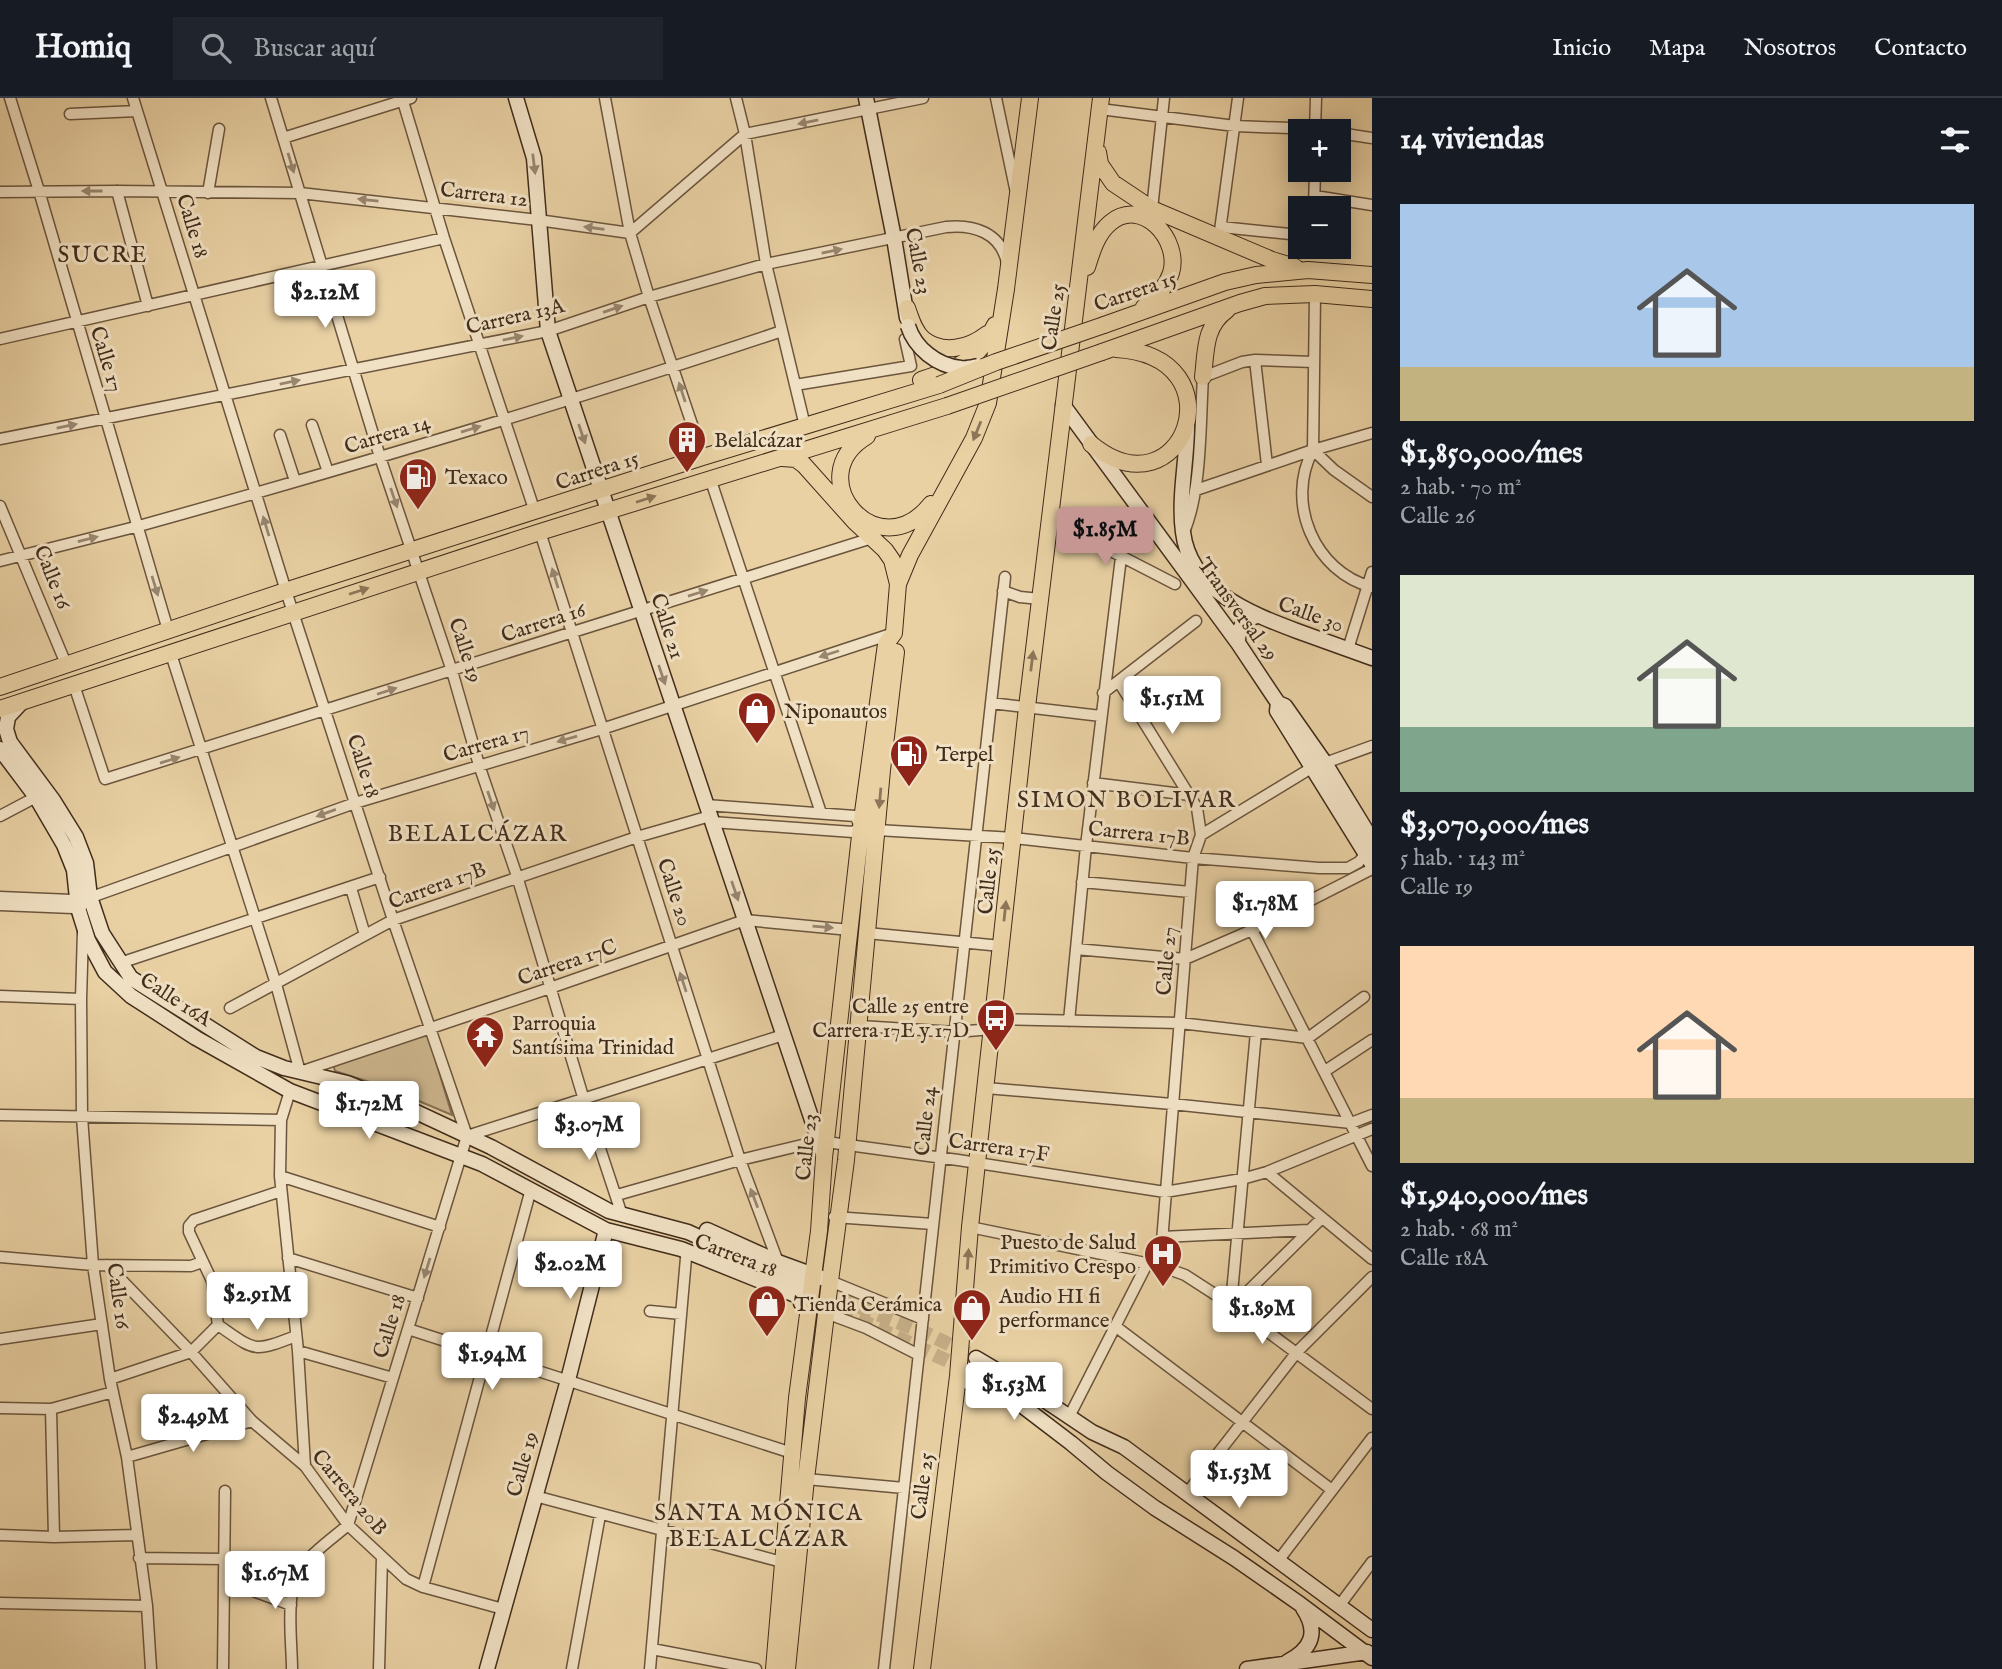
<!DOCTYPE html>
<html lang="es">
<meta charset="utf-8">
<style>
body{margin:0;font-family:"IM FELL English",serif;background:#20242c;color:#f1f3f6;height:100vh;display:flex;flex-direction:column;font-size:26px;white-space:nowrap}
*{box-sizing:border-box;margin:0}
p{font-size:23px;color:#9ea1a6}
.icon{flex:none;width:38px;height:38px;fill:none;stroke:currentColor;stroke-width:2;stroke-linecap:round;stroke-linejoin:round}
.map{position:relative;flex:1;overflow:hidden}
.drawer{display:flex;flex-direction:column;background:#171b24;width:630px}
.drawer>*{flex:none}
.fabs{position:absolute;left:1288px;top:21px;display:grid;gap:14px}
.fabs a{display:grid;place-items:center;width:63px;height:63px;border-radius:0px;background:#171b24;box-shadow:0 4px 18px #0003;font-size:35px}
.price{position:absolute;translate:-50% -60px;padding:0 16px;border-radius:7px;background:#fff;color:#222;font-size:23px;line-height:46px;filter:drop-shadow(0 2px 4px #0008)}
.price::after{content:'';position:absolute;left:50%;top:42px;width:21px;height:16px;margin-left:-10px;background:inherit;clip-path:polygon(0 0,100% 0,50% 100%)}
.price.on{background:#c59692;color:#111}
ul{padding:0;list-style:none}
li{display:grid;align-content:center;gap:14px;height:371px;padding:0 28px}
li span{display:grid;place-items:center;height:217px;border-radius:0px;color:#555}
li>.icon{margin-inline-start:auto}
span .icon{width:126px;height:126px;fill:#fffc;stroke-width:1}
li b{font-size:30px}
h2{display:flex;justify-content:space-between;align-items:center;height:84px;padding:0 28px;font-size:30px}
header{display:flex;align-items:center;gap:42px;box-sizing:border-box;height:98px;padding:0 35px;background:#171b24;border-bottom:2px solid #363941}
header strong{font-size:33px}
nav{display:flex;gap:38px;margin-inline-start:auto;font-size:24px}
.search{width:490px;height:63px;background:#20242c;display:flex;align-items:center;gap:18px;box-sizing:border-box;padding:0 24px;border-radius:0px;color:#9ea1a6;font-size:26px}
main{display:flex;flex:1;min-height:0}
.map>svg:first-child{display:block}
.green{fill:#ccb58d;stroke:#867054;stroke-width:2}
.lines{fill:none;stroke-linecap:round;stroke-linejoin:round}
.secondary-tunnel{stroke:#c7b089;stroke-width:14;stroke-dasharray:14 7;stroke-linecap:butt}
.street-casing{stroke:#6b553d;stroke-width:13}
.secondary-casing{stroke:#412c1b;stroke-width:17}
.primary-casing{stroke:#412c1b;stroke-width:18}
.street{stroke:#f1e1c4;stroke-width:10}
.secondary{stroke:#f1e1c4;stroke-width:14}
.primary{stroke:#e9d1a4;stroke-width:16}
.secondary-bridge-casing{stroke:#412c1b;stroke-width:17;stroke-linecap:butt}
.primary-bridge-casing{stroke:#412c1b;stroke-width:18;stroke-linecap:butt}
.secondary-bridge{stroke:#f1e1c4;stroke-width:14}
.primary-bridge{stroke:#e9d1a4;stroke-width:16}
.oneway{fill:#998670}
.oneway2{fill:#8d7659}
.labels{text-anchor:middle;stroke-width:6;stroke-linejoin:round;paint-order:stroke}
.street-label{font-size:21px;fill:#412c1b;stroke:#f1e1c4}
.poi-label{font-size:21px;fill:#412c1b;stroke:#f1e1c4;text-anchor:start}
.neighbourhood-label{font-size:23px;letter-spacing:2px;fill:#412c1b;stroke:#f1e1c4}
</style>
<header>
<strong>Homiq</strong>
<div class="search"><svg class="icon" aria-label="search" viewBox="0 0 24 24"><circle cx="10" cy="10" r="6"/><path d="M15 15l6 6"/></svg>Buscar aquí</div>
<nav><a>Inicio</a><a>Mapa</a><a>Nosotros</a><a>Contacto</a></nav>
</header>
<main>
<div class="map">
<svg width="1372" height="1571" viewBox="0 0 1372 1571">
<rect width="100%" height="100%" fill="#e9d1a4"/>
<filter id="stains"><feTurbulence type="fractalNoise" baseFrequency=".00286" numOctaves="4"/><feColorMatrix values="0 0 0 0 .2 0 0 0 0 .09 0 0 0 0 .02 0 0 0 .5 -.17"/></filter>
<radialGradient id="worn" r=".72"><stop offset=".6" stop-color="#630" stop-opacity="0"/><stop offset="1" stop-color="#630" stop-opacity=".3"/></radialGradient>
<path class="green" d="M427 934 452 1017 388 990 335 973 333 966Z"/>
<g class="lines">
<path class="secondary-tunnel" d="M820 1193 930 1237 969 1256
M800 1198 869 1226 967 1272"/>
<defs>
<path id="street" d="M10 0 39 93 168 532
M133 0 286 493 393 822 467 1038 348 1427C334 1439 313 1454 302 1468 284 1490 292 1543 292 1571
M271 0 380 359 452 573 479 667 517 778 584 1002 622 1117
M402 0 444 140 535 414
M605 0 630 135 649 199 703 359
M736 0 745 36 766 166 805 328
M996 0 1015 90
M1100 11 1235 28 1315 31 1331 33
M70 16 137 13
M1315 33 1316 0
M1339 35 1372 40
M283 40 411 0
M117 93 148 208
M0 94 117 93 300 95 538 122 630 135 745 36 923 0
M208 95 219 31
M1315 98 1372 107
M1314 110 1315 72
M1152 111 1164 0
M1221 129 1300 137
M1219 140 1238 0
M1315 196 1313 352C1285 404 1314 474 1372 489
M0 241 444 140
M1255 262 1267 367
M795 287 911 268 905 241
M312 327 328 374
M280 337 295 383
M0 341 548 233 649 199 766 166 946 129C974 126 1001 135 1007 165
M1313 352 1334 372 1372 399
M710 380 821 715
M1196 392 1313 352 1372 335
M0 408 66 566
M1049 421 1175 486
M540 434 740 1062 778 1164
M1184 434C1202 391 1200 326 1203 279L1242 264 1255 262 1313 264
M0 463C46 451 93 440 139 428 354 368 570 304 782 233
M1003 493 1020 499 1040 501
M1348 551 1372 474
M171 556 276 886 300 974 550 890 745 822 850 832
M1119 584 1197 710 1201 737 1193 760 1160 1168
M74 587 105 681 872 440
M1103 595 1196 523
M991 605 1101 618
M1325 665 1372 648
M1093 685 1190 697
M706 707 855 718 861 729
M0 718 36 699
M712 724 853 734 861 729 877 732 1014 740 1193 760 1319 770H1348L1359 764 1366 755
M1201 737 1313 669
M1082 784 1190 794
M351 790 365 837
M0 799 72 802 86 801 355 705 602 631 894 535
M0 807 73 810 84 806
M1252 832 1372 1068
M83 833 81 901 82 1019 93 1167 110 1281 127 1359 147 1508 151 1571
M867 835 1001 848
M1076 851 1185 861 1252 832 1372 771
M120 865 380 779
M0 898 81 901
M230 910 393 822 637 739 710 718
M994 921 1180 925 1308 940 1364 899
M1069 923 1086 748 1121 459
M860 928 955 934 993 931
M1325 973 1372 942
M986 990 1172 1006 1351 1025 1372 1017
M290 993 281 1022 280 1078 298 1253 305 1368
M0 1017 281 1022
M467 1038 783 937
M1267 1074 1372 1161
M280 1078 440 1129
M617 1097 740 1062 819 1043 958 1062 1165 1094 1242 1081 1267 1074 1372 1031
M834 1119 933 1126
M970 1129 1160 1168 1185 1177 1233 1208 1372 1311
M1162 1139 1309 1132
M0 1159 93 1167 191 1168 202 1164
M288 1160 418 1200
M107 1167 191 1254 252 1323 305 1368 348 1427 406 1481 423 1489 503 1511
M830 1183 923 1221
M1231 1206 1256 934
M1233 1208 1322 1120
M650 1213 681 1216
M826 1215 866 1230 919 1257
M218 1227 212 1183 189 1134V1128L194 1122 281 1093
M218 1227C256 1253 252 1255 296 1238
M1115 1228 1332 1392
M408 1231 792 1355
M0 1241 102 1226
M298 1253 393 1280
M110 1281 191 1254 218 1227
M0 1310 51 1311 113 1294
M51 1311 54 1439
M1072 1313 1147 1166
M127 1359 252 1323
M806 1381 904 1390
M1187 1395 1297 1254 1372 1179
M535 1398 782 1464
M0 1437 54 1439 136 1437
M139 1460 224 1461 303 1466
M1278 1463 1372 1340
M224 1482 291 1507
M423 1489 531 1091
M0 1505 147 1508
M1339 1508 1372 1464
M652 1551 756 1571
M223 1571 225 1393
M379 1571 382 1460
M572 1571 600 1417
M650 1571 686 1160
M884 1571 1005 479"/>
<path id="secondary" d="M516 0 534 60 548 233 824 1058
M866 0 894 140 907 220
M1063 307 1238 545 1278 605 1285 608 1325 665 1372 742 1366 755
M1187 322C1188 359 1178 397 1183 434 1190 492 1249 515 1297 533 1322 542 1347 551 1372 560
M1238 545C1238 530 1242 522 1257 518
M21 605 8 619 6 631 10 644 53 702 76 739 86 765 90 799 102 835 131 880 256 959 284 970 347 985 399 1006 491 1049 609 1113 688 1134 795 1183
M1278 605 1277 613 1372 766
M0 651 36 699 64 747 74 772 78 810 88 842 105 874 131 898 196 940 290 993 482 1066 606 1132 681 1151 793 1196
M707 1132 778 1164 830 1183
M801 1205 805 1174
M976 1260 1025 1289 1092 1334 1124 1349 1372 1532
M974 1276 1016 1303 1071 1345 1107 1375 1155 1410 1234 1460 1300 1506 1372 1560
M958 1278 993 1299
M1287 1564C1312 1551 1319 1534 1303 1510
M487 1571 568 1282 606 1132
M1247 1571 1367 1554"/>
<path id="primary" d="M1098 54 1100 66 1113 85 1152 111 1272 162 1295 169
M1087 169C1092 153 1097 136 1110 125 1142 98 1181 142 1171 175 1166 190 1155 199 1144 209
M907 210C911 221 914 233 923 241 943 257 969 250 987 236
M1104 227 1225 184 1256 177 1308 172 1372 177
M1102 254 1240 205 1265 198 1315 196 1372 201
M1203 279C1206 254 1204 228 1227 212
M921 282C957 270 979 263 995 227
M867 338C798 379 878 473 931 406
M1091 346C1183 421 1242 258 1116 251
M782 360 796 361 804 367 855 424 885 452 892 462 898 486
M0 589 294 490 703 359 939 287
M0 611 540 434 947 308
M774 1571 797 1300 819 1133 824 1060 861 729 886 546 894 535 898 486 910 457 974 340 988 305 1006 191 1030 0
M787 1571 806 1381 830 1183 846 1062 882 672 896 554
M922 1571 958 1278 970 1129 1027 609 1101 0"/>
</defs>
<use href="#street" class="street-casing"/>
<use href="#secondary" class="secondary-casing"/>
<use href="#primary" class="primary-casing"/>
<use href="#street" class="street"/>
<use href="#secondary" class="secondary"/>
<use href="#primary" class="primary"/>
<defs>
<path id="secondary-bridge" d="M908 228C915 250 937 268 961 270 966 271 973 269 978 268"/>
<path id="primary-bridge" d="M939 287 996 264 1104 227
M947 308 1102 254"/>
</defs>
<use href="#secondary-bridge" class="secondary-bridge-casing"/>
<use href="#primary-bridge" class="primary-bridge-casing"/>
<use href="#secondary-bridge" class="secondary-bridge"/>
<use href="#primary-bridge" class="primary-bridge"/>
</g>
<defs><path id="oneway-solid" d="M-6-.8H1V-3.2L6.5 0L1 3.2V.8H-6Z" transform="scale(1.75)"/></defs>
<g class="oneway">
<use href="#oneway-solid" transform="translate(808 24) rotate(168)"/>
<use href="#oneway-solid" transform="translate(291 65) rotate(73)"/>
<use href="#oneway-solid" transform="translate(534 66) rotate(83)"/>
<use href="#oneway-solid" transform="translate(92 93) rotate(180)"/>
<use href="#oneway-solid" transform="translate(368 102) rotate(-174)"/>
<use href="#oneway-solid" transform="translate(594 130) rotate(-172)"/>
<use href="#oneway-solid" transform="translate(832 153) rotate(-11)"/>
<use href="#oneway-solid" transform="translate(613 211) rotate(-19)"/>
<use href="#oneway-solid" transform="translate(513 240) rotate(-11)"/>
<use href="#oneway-solid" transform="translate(290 284) rotate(-11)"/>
<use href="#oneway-solid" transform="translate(682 294) rotate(-108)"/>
<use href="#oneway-solid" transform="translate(67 328) rotate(-11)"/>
<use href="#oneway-solid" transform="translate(471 331) rotate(-17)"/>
<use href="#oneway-solid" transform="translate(582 336) rotate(71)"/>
<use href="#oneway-solid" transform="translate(394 400) rotate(71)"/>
<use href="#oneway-solid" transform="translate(266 428) rotate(-107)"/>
<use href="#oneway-solid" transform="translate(88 441) rotate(-14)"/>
<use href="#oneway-solid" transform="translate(555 480) rotate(-107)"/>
<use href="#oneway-solid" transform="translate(155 488) rotate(73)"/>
<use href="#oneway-solid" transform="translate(698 495) rotate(-17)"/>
<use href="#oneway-solid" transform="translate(829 556) rotate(162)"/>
<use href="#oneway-solid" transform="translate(662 577) rotate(71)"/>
<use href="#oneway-solid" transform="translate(387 593) rotate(-18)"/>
<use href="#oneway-solid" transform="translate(567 641) rotate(164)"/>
<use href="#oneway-solid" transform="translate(170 662) rotate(-17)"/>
<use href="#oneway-solid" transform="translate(491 703) rotate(71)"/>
<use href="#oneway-solid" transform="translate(326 715) rotate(160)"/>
<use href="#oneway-solid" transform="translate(735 793) rotate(71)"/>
<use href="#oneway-solid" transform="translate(823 829) rotate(5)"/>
<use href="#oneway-solid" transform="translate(683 884) rotate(-108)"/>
<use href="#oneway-solid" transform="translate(754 1100) rotate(-111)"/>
<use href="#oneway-solid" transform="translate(427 1170) rotate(107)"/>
</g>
<g class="oneway2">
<use href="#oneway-solid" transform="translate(977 333) rotate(112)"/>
<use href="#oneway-solid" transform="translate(646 401) rotate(-18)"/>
<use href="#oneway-solid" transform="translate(359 493) rotate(-18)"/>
<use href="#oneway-solid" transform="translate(1032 563) rotate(-83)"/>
<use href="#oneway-solid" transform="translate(880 700) rotate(95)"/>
<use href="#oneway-solid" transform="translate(1005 813) rotate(-84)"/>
<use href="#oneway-solid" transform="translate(968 1161) rotate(-86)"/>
</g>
<defs>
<symbol id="building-pin" viewBox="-11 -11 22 30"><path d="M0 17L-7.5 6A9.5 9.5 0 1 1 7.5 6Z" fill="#8f2418" stroke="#f1e1c4"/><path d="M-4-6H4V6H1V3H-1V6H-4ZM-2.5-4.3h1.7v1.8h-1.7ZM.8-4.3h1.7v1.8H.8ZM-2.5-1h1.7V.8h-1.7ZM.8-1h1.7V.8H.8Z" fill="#fff"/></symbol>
<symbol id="fuel-pin" viewBox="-11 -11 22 30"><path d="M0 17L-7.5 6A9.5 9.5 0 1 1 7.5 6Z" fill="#8f2418" stroke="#f1e1c4"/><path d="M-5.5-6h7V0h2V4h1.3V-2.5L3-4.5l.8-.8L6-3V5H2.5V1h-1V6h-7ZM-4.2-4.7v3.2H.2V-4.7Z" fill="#fff"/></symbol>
<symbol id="shop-pin" viewBox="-11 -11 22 30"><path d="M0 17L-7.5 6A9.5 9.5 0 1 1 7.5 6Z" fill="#8f2418" stroke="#f1e1c4"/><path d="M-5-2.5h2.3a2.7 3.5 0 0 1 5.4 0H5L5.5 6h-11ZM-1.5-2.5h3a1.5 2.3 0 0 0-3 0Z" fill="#fff"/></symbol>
<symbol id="bus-pin" viewBox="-11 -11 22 30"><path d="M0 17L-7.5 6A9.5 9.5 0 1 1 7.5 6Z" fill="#8f2418" stroke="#f1e1c4"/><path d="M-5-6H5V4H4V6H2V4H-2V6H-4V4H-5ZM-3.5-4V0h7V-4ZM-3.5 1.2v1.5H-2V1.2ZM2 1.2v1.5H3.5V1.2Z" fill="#fff"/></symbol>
<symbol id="temple-pin" viewBox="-11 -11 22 30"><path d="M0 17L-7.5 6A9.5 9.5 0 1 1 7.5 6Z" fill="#8f2418" stroke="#f1e1c4"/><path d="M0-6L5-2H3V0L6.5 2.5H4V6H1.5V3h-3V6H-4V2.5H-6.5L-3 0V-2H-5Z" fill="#fff"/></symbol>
<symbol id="hospital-pin" viewBox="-11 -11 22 30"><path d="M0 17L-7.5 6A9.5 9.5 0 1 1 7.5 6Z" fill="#8f2418" stroke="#f1e1c4"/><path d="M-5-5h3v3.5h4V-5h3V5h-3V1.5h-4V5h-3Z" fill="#fff"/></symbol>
</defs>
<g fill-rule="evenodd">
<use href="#building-pin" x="665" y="320" width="44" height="60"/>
<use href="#fuel-pin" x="396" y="357" width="44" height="60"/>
<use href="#shop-pin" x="735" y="591" width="44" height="60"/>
<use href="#fuel-pin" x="887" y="634" width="44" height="60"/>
<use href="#bus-pin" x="974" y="898" width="44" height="60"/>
<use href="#temple-pin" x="463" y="915" width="44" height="60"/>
<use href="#hospital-pin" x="1141" y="1134" width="44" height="60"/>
<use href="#shop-pin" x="745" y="1184" width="44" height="60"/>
<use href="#shop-pin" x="950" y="1188" width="44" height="60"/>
</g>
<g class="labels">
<g class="street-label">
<text transform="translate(484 96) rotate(7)" y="7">Carrera 12</text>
<text transform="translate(193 128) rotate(73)" y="7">Calle 18</text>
<text transform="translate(919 163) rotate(79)" y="7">Calle 23</text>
<text transform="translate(1135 193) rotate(-19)" y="7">Carrera 15</text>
<text transform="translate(515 218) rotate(-13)" y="7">Carrera 13A</text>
<text transform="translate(1053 219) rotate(-82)" y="7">Calle 25</text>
<text transform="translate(107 261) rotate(73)" y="7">Calle 17</text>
<text transform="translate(387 336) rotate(-17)" y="7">Carrera 14</text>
<text transform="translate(597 372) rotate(-18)" y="7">Carrera 15</text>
<text transform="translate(53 479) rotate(68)" y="7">Calle 16</text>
<text transform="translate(1238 511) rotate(54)" y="7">Transversal 29</text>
<text transform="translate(1311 516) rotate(20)" y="7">Calle 30</text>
<text transform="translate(543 524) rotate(-18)" y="7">Carrera 16</text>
<text transform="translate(668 528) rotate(72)" y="7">Calle 21</text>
<text transform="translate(466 552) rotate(72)" y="7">Calle 19</text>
<text transform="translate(486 645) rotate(-16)" y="7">Carrera 17</text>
<text transform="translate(364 668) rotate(72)" y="7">Calle 18</text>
<text transform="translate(1139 735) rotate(6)" y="7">Carrera 17B</text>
<text transform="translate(988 783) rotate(-84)" y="7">Calle 25</text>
<text transform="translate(437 787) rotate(-20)" y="7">Carrera 17B</text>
<text transform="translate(675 794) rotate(72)" y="7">Calle 20</text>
<text transform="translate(1166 863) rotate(-85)" y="7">Calle 27</text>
<text transform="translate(567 864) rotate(-19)" y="7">Carrera 17C</text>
<text transform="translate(176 901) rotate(33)" y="7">Calle 16A</text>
<text transform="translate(925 1023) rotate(-84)" y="7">Calle 24</text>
<text transform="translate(806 1049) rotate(-84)" y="7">Calle 23</text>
<text transform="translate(999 1049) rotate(8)" y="7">Carrera 17F</text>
<text transform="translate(736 1157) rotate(21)" y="7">Carrera 18</text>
<text transform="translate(119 1198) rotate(82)" y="7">Calle 16</text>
<text transform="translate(389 1228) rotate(-73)" y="7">Calle 18</text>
<text transform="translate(522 1366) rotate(-74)" y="7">Calle 19</text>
<text transform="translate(922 1388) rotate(-83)" y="7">Calle 25</text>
<text transform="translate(350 1394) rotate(50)" y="7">Carrera 20B</text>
</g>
<g class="poi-label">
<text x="714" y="349">Belalcázar</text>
<text x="445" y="386">Texaco</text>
<text x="784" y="620">Niponautos</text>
<text x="936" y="663">Terpel</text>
<text x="969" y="915" text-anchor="end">Calle 25 entre<tspan x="969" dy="24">Carrera 17E y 17D</tspan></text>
<text x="512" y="932">Parroquia<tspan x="512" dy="24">Santísima Trinidad</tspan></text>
<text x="1136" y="1151" text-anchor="end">Puesto de Salud<tspan x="1136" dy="24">Primitivo Crespo</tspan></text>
<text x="999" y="1205">Audio HI fi<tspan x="999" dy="24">performance</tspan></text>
<text x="794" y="1213">Tienda Cerámica</text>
</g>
<g class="neighbourhood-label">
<text x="103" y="164">SUCRE</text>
<text x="1127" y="709">SIMON BOLIVAR</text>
<text x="478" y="743">BELALCÁZAR</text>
<text x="759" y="1422">SANTA MÓNICA<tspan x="759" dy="26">BELALCÁZAR</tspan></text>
</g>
</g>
<rect width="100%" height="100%" filter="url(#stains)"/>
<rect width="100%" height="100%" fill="url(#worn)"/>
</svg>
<div class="fabs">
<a>+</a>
<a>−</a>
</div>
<b class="price" style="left:325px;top:232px">$2.12M</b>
<b class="price on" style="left:1105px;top:469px">$1.85M</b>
<b class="price" style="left:1172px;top:638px">$1.51M</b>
<b class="price" style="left:1265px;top:843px">$1.78M</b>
<b class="price" style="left:369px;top:1043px">$1.72M</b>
<b class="price" style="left:589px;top:1064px">$3.07M</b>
<b class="price" style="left:570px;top:1203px">$2.02M</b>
<b class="price" style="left:257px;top:1234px">$2.91M</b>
<b class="price" style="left:1262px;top:1248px">$1.89M</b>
<b class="price" style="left:492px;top:1294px">$1.94M</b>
<b class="price" style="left:1014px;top:1324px">$1.53M</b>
<b class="price" style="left:193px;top:1356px">$2.49M</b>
<b class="price" style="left:1239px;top:1412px">$1.53M</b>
<b class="price" style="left:275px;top:1513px">$1.67M</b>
</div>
<section class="drawer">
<h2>14 viviendas<svg class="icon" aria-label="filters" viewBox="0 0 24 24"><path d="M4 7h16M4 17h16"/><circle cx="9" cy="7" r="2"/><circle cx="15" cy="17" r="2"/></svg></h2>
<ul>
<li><span style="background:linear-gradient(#a9c7e8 75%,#c2b280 0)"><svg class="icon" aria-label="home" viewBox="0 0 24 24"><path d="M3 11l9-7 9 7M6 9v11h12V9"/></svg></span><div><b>$1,850,000/mes</b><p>2 hab. · 70 m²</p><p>Calle 26</p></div></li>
<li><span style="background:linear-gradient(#dfe7d0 70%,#7fa58c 0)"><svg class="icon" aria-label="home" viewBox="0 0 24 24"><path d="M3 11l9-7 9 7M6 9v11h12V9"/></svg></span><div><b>$3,070,000/mes</b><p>5 hab. · 143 m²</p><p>Calle 19</p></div></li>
<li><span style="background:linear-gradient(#ffd9b3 70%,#c2b280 0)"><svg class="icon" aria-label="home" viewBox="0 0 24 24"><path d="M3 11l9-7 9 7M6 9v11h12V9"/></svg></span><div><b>$1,940,000/mes</b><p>2 hab. · 68 m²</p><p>Calle 18A</p></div></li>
</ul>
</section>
</main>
